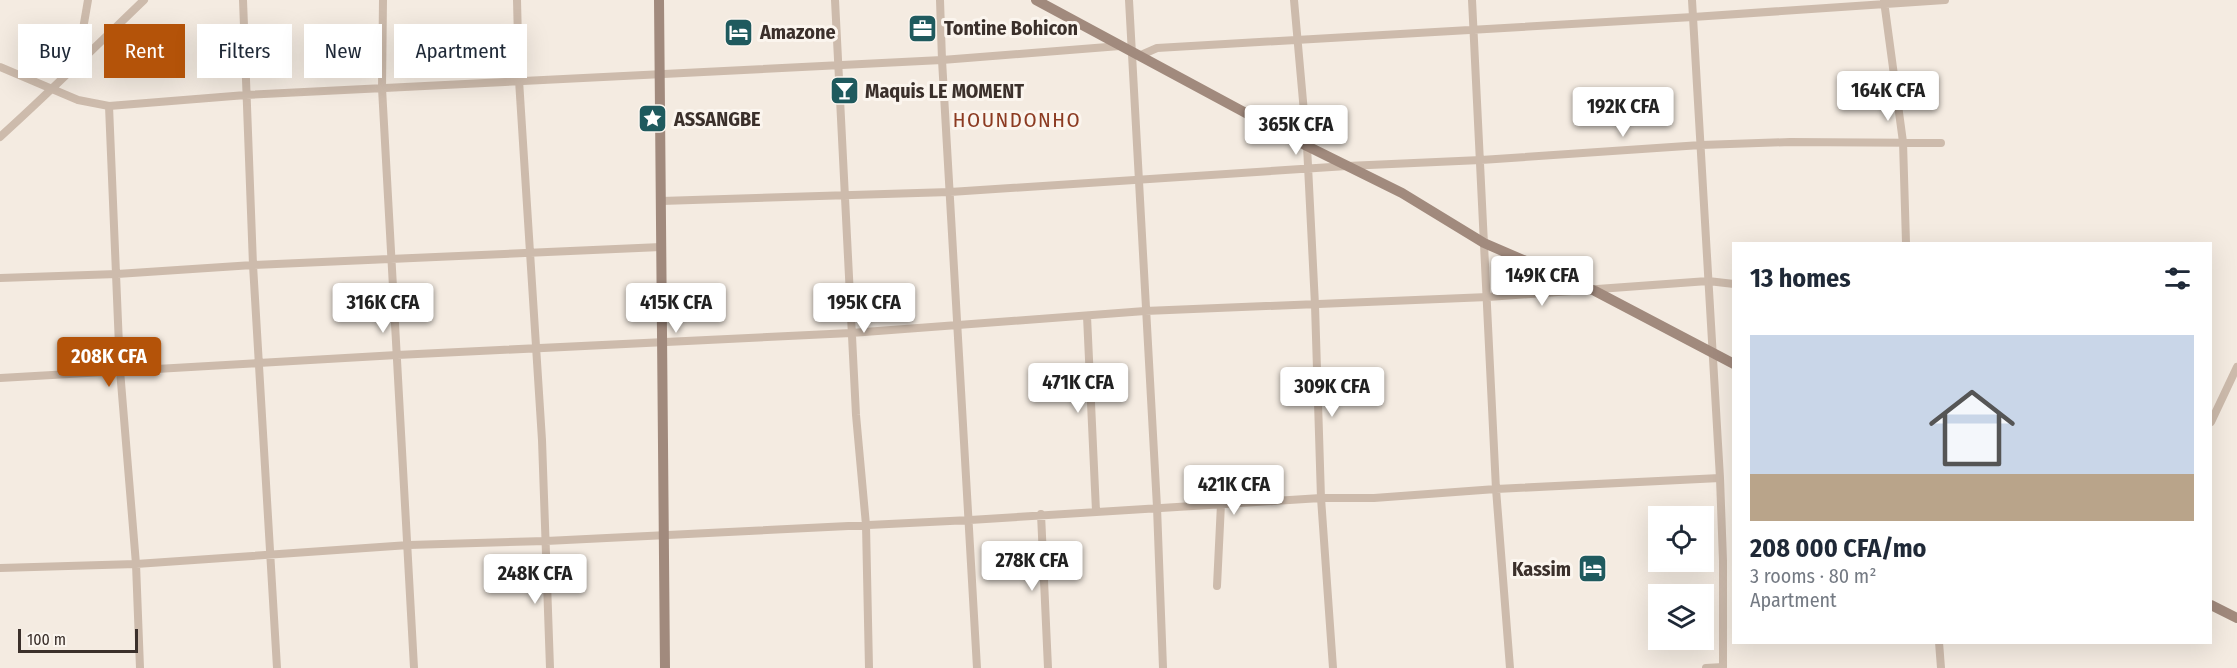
<!DOCTYPE html>
<meta charset="utf-8">
<style>
body{margin:0;font-family:"Fira Sans Condensed",sans-serif;background:#f2f2f3;color:#1f2937;height:100vh;display:flex;flex-direction:column;font-size:22px;white-space:nowrap}
*{box-sizing:border-box;margin:0}
p{font-size:20px;color:#747a83}
.icon{flex:none;width:33px;height:33px;fill:none;stroke:currentColor;stroke-width:2;stroke-linecap:round;stroke-linejoin:round}
.map{position:relative;flex:1;overflow:hidden}
.side{position:absolute;left:1732px;top:242px;width:480px;height:402px;display:flex;flex-direction:column;background:#fff;border-radius:0px;box-shadow:0 6px 24px #0002}
.side>*{flex:none}
.hud{position:absolute;left:18px;top:24px;width:570px;height:54px;display:flex;gap:12px}
.fabs{position:absolute;left:1648px;top:506px;display:grid;gap:12px}
.fabs a{display:grid;place-items:center;width:66px;height:66px;border-radius:0px;background:#fff;box-shadow:0 6px 24px #0002;font-size:30px}
.scale{position:absolute;left:18px;bottom:15px;width:120px;box-sizing:border-box;padding-left:6px;border:3px solid #3b302b;border-top:0;font-size:16px;line-height:21px;white-space:nowrap;color:#3b302b;-webkit-text-stroke:4px #fbf5ee;paint-order:stroke}
.price{position:absolute;translate:-50% -51px;padding:0 14px;border-radius:6px;background:#fff;color:#222;font-size:20px;line-height:39px;filter:drop-shadow(0 2px 3px #0008)}
.price::after{content:'';position:absolute;left:50%;top:36px;width:18px;height:14px;margin-left:-9px;background:inherit;clip-path:polygon(0 0,100% 0,50% 100%)}
.price.selected{background:#b45309;color:#fff}
ul{padding:0;list-style:none}
li{display:grid;align-content:center;gap:12px;height:318px;padding:0 18px}
li span{display:grid;place-items:center;height:186px;border-radius:0px;color:#555}
li>.icon{margin-inline-start:auto}
span .icon{width:108px;height:108px;fill:#fffc;stroke-width:1}
li b{font-size:26px}
h2{display:flex;justify-content:space-between;align-items:center;height:72px;padding:0 18px;font-size:26px}
.pill{padding:0 21px;border-radius:0px;background:#fff;box-shadow:0 6px 24px #0002;font-size:21px;line-height:54px}
.pill.selected{background:#b45309;color:#fff}
.map>svg:first-child{display:block}
.lines{fill:none;stroke-linecap:round;stroke-linejoin:round}
.street{stroke:#cdbbac;stroke-width:8}
.secondary{stroke:#a18a7d;stroke-width:10}
.labels{text-anchor:middle;stroke-width:6;stroke-linejoin:round;paint-order:stroke}
.poi-label{font-size:20px;font-weight:bold;fill:#3b302b;stroke:#fbf5ee;text-anchor:start}
.neighbourhood-label{font-size:21px;letter-spacing:1.5px;fill:#8c3b22;stroke:#fbf5ee}
</style>
<div class="map">
<svg width="2237" height="668" viewBox="0 0 2237 668">
<rect width="100%" height="100%" fill="#f4ebe1"/>
<g class="lines">
<path class="street" d="M243 0 253 265 277 668
M383 0 382 88 414 668
M517 0 519 80 542 440 550 668
M835 0 856 415 866 525 869 668
M940 0 942 60 977 668
M1129 0 1157 507 1163 668
M1294 0 1307 146 1315 305 1321 498 1333 668
M1472 0 1496 489 1510 668
M1692 0 1720 478 1723 561V668
M1884 1 1903 142 1906 243
M1141 55 1157 48 1693 17 1945 0
M77 64 88 0
M0 67 78 100 109 106 246 95 942 60 1120 46
M109 106 120 370 136 564 140 668
M0 137C49 93 96 46 144 0
M661 201 950 192 1347 166 1481 160 1701 145 1790 142 1941 143
M0 278 117 274 253 265 661 247
M1087 316 1096 511
M0 378 397 355 851 333 1145 311 1488 297 1708 281 1734 284
M2211 422 2237 367
M1041 514 1048 668
M0 568 136 564 409 545 546 541 970 520 1321 498H1374L1496 489 1720 478
M1217 586 1221 504
M1939 642 1941 668
M1706 668 1723 667"/>
<path class="secondary" d="M659 0 665 668
M1036 0 1307 146 1402 193 1484 243 1595 291 1734 364
M2211 605 2237 618"/>
</g>
<defs>
<symbol id="office-square" viewBox="-11 -11 22 22"><rect x="-9" y="-9" width="18" height="18" rx="4" fill="#1f5a5e" stroke="#fbf5ee"/><path d="M-6-3h4V-5.5h4V-3h4V5H-6ZM-1-4.5V-3h2v-1.5ZM-6 0V1H6V0Z" fill="#fff"/></symbol>
<symbol id="hotel-square" viewBox="-11 -11 22 22"><rect x="-9" y="-9" width="18" height="18" rx="4" fill="#1f5a5e" stroke="#fbf5ee"/><path d="M-6-4.5h1.5V1H6V5H4.5V3h-9V5H-6ZM-4 0a1.8 1.8 0 1 1 3.6 0ZM.5 0V-2.5h3Q6-2.5 6 0Z" fill="#fff"/></symbol>
<symbol id="bar-square" viewBox="-11 -11 22 22"><rect x="-9" y="-9" width="18" height="18" rx="4" fill="#1f5a5e" stroke="#fbf5ee"/><path d="M-6-5H6L.8 .8V4.5H3.5V6h-7V4.5H-.8V.8Z" fill="#fff"/></symbol>
<symbol id="sight-square" viewBox="-11 -11 22 22"><rect x="-9" y="-9" width="18" height="18" rx="4" fill="#1f5a5e" stroke="#fbf5ee"/><path d="M0-6L1.8-2.2L6-1.7L2.9 1.2L3.7 5.4L0 3.3L-3.7 5.4L-2.9 1.2L-6-1.7L-1.8-2.2Z" fill="#fff"/></symbol>
</defs>
<g fill-rule="evenodd">
<use href="#office-square" x="906" y="12" width="33" height="33"/>
<use href="#hotel-square" x="722" y="16" width="33" height="33"/>
<use href="#bar-square" x="828" y="74" width="33" height="33"/>
<use href="#sight-square" x="636" y="102" width="33" height="33"/>
<use href="#hotel-square" x="1576" y="552" width="33" height="33"/>
</g>
<g class="labels">
<g class="poi-label">
<text x="944" y="35">Tontine Bohicon</text>
<text x="760" y="39">Amazone</text>
<text x="865" y="98">Maquis LE MOMENT</text>
<text x="674" y="126">ASSANGBE</text>
<text x="1571" y="576" text-anchor="end">Kassim</text>
</g>
<g class="neighbourhood-label">
<text x="1017" y="127">HOUNDONHO</text>
</g>
</g>
</svg>
<div class="fabs">
<a><svg class="icon" aria-label="locate" viewBox="0 0 24 24"><circle cx="12" cy="12" r="6"/><path d="M12 2v4M12 18v4M2 12h4M18 12h4"/></svg></a>
<a><svg class="icon" aria-label="layers" viewBox="0 0 24 24"><path d="M12 4l9 5-9 5-9-5zM3 14l9 5 9-5"/></svg></a>
</div>
<div class="scale">100 m</div>
<b class="price" style="left:1888px;top:122px">164K CFA</b>
<b class="price" style="left:1623px;top:138px">192K CFA</b>
<b class="price" style="left:1296px;top:156px">365K CFA</b>
<b class="price" style="left:1542px;top:307px">149K CFA</b>
<b class="price" style="left:383px;top:334px">316K CFA</b>
<b class="price" style="left:676px;top:334px">415K CFA</b>
<b class="price" style="left:864px;top:334px">195K CFA</b>
<b class="price selected" style="left:109px;top:388px">208K CFA</b>
<b class="price" style="left:1078px;top:414px">471K CFA</b>
<b class="price" style="left:1332px;top:418px">309K CFA</b>
<b class="price" style="left:1234px;top:516px">421K CFA</b>
<b class="price" style="left:1032px;top:592px">278K CFA</b>
<b class="price" style="left:535px;top:605px">248K CFA</b>
<div class="hud">
<a class="pill">Buy</a>
<a class="pill selected">Rent</a>
<a class="pill">Filters</a>
<a class="pill">New</a>
<a class="pill">Apartment</a>
</div>
<section class="side">
<h2>13 homes<svg class="icon" aria-label="filters" viewBox="0 0 24 24"><path d="M4 7h16M4 17h16"/><circle cx="9" cy="7" r="2"/><circle cx="15" cy="17" r="2"/></svg></h2>
<ul>
<li><span style="background:linear-gradient(#c9d6e8 75%,#b9a48a 0)"><svg class="icon" aria-label="home" viewBox="0 0 24 24"><path d="M3 11l9-7 9 7M6 9v11h12V9"/></svg></span><div><b>208 000 CFA/mo</b><p>3 rooms · 80 m²</p><p>Apartment</p></div></li>
</ul>
</section>
</div>
